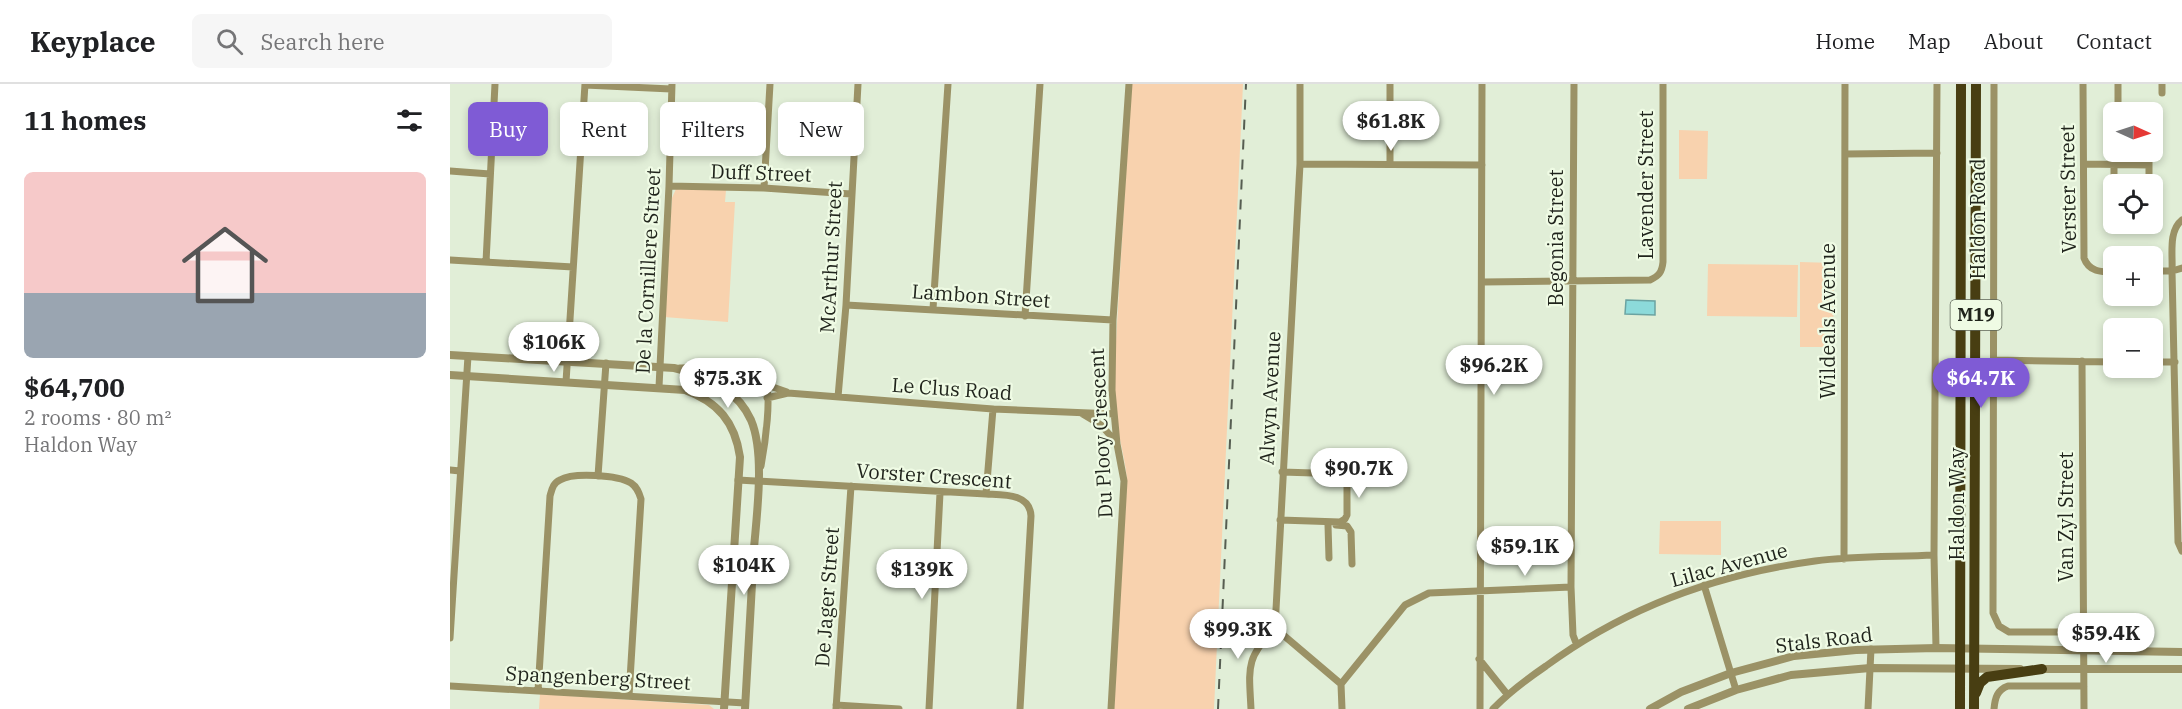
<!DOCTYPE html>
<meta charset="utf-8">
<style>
body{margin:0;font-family:"IBM Plex Serif",serif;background:#f6f6f6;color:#202124;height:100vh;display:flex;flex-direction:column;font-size:22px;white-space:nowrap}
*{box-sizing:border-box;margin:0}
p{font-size:20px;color:#757577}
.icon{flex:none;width:33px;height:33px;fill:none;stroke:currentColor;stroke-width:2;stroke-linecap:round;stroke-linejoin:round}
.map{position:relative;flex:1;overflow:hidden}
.drawer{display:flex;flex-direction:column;background:#fff;width:450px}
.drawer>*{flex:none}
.banner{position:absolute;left:18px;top:18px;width:570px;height:54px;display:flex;gap:12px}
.needle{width:39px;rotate:93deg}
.tools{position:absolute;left:1653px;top:18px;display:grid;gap:12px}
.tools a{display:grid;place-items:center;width:60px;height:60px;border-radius:9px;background:#fff;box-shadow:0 3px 9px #0003;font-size:30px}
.price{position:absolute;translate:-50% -51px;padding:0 14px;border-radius:21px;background:#fff;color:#222;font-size:20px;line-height:39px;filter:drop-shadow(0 2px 3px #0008)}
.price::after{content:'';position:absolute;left:50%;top:36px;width:18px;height:14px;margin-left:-9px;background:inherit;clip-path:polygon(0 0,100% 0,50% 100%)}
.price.on{background:#7f5bd5;color:#fff}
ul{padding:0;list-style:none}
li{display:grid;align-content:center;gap:12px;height:318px;padding:0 24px}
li+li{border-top:2px solid #e0e0e0}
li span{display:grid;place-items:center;height:186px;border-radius:9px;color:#555}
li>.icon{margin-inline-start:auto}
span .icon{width:108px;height:108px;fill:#fffc;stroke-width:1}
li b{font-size:26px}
h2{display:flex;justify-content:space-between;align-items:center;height:72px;padding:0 24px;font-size:26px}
.tag{padding:0 21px;border-radius:9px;background:#fff;box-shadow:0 3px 9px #0003;font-size:21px;line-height:54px}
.tag.on{background:#7f5bd5;color:#fff}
header{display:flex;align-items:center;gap:36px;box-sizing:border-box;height:84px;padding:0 30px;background:#fff;border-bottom:2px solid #e0e0e0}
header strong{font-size:28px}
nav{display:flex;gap:33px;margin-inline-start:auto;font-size:21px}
.search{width:420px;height:54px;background:#f6f6f6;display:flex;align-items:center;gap:15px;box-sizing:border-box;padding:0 21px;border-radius:9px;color:#757577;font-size:22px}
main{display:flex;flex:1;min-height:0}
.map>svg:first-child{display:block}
.green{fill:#f8d2ae}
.water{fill:#8cdada;stroke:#6ba3a1;stroke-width:1.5}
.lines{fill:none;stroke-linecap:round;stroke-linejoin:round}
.minor{stroke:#9b9266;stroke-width:7}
.tertiary{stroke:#9b9266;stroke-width:8}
.trunk{stroke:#483e12;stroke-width:10}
.rail{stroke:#565d51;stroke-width:2;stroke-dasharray:10 10;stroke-linecap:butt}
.labels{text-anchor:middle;stroke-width:4.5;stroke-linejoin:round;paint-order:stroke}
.shield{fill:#effbe4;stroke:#5d6457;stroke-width:1.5}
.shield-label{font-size:18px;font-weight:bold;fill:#1f231b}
.street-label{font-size:20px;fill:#1f231b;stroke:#effbe4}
</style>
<header>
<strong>Keyplace</strong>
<div class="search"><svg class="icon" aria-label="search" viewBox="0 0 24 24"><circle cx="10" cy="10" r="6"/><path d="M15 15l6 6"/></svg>Search here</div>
<nav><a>Home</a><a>Map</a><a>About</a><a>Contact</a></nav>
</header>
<main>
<section class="drawer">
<h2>11 homes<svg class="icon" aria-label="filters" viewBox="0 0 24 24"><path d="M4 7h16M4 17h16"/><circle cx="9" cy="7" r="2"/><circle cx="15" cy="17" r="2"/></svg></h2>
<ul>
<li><span style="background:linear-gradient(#f6c9c9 65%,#9aa5b1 0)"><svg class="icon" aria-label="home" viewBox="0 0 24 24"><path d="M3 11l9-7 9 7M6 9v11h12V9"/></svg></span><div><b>$64,700</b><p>2 rooms · 80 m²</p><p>Haldon Way</p></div></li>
</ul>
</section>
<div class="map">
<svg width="1732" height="625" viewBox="0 0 1732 625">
<rect width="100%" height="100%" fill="#e1eed7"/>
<path class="green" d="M681 0H793L764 625H664L677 395C674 366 664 338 663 309Z
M1229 46 1258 47 1257 95H1229Z
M226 105 276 106 275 118H285L278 238 214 233 222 114Z
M1350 178 1384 179 1383 263H1350Z
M1258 180 1348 181 1347 233 1257 232Z
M1210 437H1271V471L1209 470Z
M90 610 259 621 264 625H89Z"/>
<path class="water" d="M1176 216 1205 217V231L1175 230Z"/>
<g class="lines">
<path class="minor" d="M1124 0 1121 503 1123 551 1126 559
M1544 0 1543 529 1549 542 1559 548H1634
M1633 0 1634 174C1639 188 1651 188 1664 188
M135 1 221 5
M1712 9V0
M1668 23V0
M1664 61V107
M1395 70 1487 69
M850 80 1032 81
M940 80V0
M1634 80 1699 81
M0 87 40 90
M1699 100V68
M219 102 314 104 401 110
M314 104 320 0
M1732 136C1718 147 1723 171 1722 187L1728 458 1732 467
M0 176 123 183
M36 178 45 0
M1702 187H1722L1732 184
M1033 198 1200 196C1209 192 1212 188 1213 178V0
M396 221 663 236
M483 225 498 0
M575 232 590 0
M1544 276 1664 278
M1632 277 1634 625
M1702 278H1725
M230 284C250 283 299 280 313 294 324 304 314 366 311 382
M116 298 135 0
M317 301 337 308
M209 303 219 102 222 0
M388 313 396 221 408 0
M317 314 338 309 543 325 664 330
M631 329 651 341 666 358
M0 386 10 387
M148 392 156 279
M288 396 536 410C553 411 580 409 581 432L570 625
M536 410 543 325
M830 436 890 438 895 435 897 431V395L894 390 832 388
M878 441 879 474
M886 441 897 442 901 448 902 480
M1394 475 1395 0
M1254 501 1286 606
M825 544 850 80V0
M825 544 891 600
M0 554 18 272
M1486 564 1484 471 1487 0
M1029 575 1057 610
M0 602 295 619
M88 607 100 412C102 405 103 399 110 396 123 388 168 391 181 399 187 403 189 408 191 415L179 612
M386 621 449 625
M386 625 401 402
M479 625 490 409
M661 625 674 397 667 360 662 306 663 236 679 0
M801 625C799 584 795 575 825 544
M892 625 891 600 955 521 979 509 1121 503
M1030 625 1032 0
M1043 625C1059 608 1077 595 1096 582 1175 524 1268 490 1365 477 1404 472 1445 473 1484 471
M1418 625 1421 565
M1544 625C1545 614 1547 606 1558 602H1634"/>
<path class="tertiary" d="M0 271 224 284C256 291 287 305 301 336 315 369 307 428 304 464 301 518 298 571 295 625
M0 291 235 306C268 318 285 338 290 373L274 625
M1588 585H1732
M1200 625 1231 608 1281 589 1344 572 1406 566 1486 564 1732 568
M1238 625 1286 606 1341 591 1420 584 1570 585"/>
<path class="trunk" d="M1526 609 1530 599 1537 593 1592 585
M1510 625 1511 0
M1524 625 1526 0"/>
<path class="rail" d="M768 625 796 0"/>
</g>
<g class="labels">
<rect class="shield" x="1500.5" y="216" width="51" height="30" rx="4.5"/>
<g class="shield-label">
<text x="1526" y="237">M19</text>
</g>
<g class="street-label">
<text transform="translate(311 89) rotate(2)" y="7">Duff Street</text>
<text transform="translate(1196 101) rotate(-90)" y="7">Lavender Street</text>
<text transform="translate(1618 105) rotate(-91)" y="7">Verster Street</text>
<text transform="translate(1528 135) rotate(-90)" y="7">Haldon Road</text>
<text transform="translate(1106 154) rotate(-90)" y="7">Begonia Street</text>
<text transform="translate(381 173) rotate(-87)" y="7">McArthur Street</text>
<text transform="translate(198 187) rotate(-87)" y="7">De la Cornillere Street</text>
<text transform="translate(531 212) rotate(4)" y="7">Lambon Street</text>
<text transform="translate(1378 237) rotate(-90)" y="7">Wildeals Avenue</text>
<text transform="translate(502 305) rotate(4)" y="7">Le Clus Road</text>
<text transform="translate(820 314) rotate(-87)" y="7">Alwyn Avenue</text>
<text transform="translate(651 349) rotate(-93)" y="7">Du Plooy Crescent</text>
<text transform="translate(484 392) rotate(4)" y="7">Vorster Crescent</text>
<text transform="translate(1507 420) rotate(-90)" y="7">Haldon Way</text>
<text transform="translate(1616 433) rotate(-90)" y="7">Van Zyl Street</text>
<text transform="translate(1279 481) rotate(-15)" y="7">Lilac Avenue</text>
<text transform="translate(377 513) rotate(-86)" y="7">De Jager Street</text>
<text transform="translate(1374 556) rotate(-7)" y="7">Stals Road</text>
<text transform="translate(148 594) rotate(3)" y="7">Spangenberg Street</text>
</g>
</g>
</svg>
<div class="tools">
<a><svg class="needle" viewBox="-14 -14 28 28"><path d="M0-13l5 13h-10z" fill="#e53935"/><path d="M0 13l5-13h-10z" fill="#757577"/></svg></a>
<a><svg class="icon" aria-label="locate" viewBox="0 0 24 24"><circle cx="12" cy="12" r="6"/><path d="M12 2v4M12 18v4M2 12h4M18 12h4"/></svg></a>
<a>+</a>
<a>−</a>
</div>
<b class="price" style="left:941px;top:68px">$61.8K</b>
<b class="price" style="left:104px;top:289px">$106K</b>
<b class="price" style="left:1044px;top:312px">$96.2K</b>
<b class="price" style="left:278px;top:325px">$75.3K</b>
<b class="price on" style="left:1531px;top:325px">$64.7K</b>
<b class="price" style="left:909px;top:415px">$90.7K</b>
<b class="price" style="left:1075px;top:493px">$59.1K</b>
<b class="price" style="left:294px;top:512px">$104K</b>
<b class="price" style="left:472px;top:516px">$139K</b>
<b class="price" style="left:788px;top:576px">$99.3K</b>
<b class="price" style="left:1656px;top:580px">$59.4K</b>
<div class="banner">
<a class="tag on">Buy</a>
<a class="tag">Rent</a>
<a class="tag">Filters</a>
<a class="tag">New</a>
</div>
</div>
</main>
